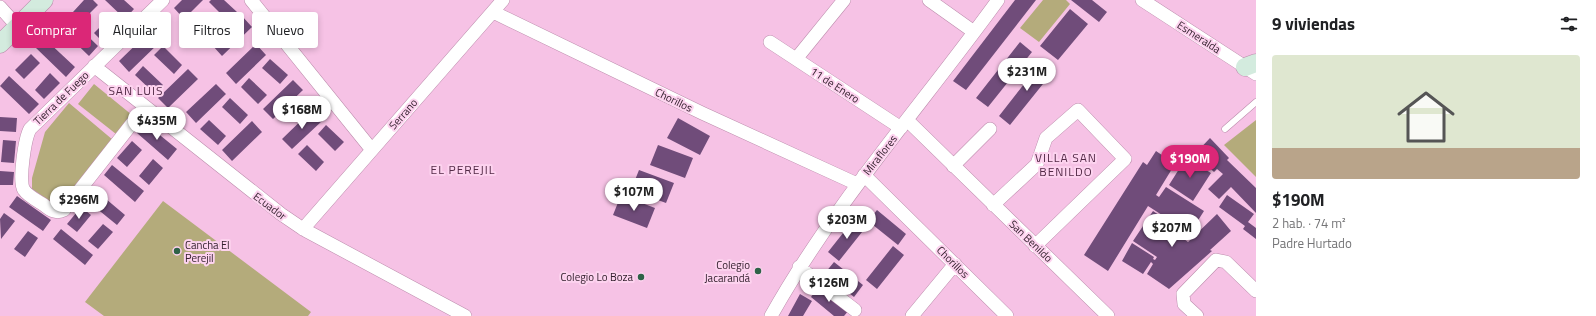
<!DOCTYPE html>
<html lang="es">
<meta charset="utf-8">
<style>
body{margin:0;font-family:"Titillium Web",sans-serif;background:#f6f6f6;color:#202124;height:100vh;display:flex;flex-direction:column;font-size:15px;white-space:nowrap}
*{box-sizing:border-box;margin:0}
p{font-size:13px;color:#757577}
.icon{flex:none;width:22px;height:22px;fill:none;stroke:currentColor;stroke-width:2;stroke-linecap:round;stroke-linejoin:round}
.map{position:relative;flex:1;overflow:hidden}
.side{display:flex;flex-direction:column;background:#fff;width:340px}
.side>*{flex:none}
.banner{position:absolute;left:12px;top:12px;width:380px;height:36px;display:flex;gap:8px}
.price{position:absolute;translate:-50% -34px;padding:0 9px;border-radius:14px;background:#fff;color:#222;font-size:13px;line-height:26px;filter:drop-shadow(0 1px 2px #0008)}
.price::after{content:'';position:absolute;left:50%;top:24px;width:12px;height:9px;margin-left:-6px;background:inherit;clip-path:polygon(0 0,100% 0,50% 100%)}
.price.on{background:#db2777;color:#fff}
ul{padding:0;list-style:none}
li{display:grid;align-content:center;gap:8px;height:212px;padding:0 16px}
li+li{border-top:1px solid #e0e0e0}
li span{display:grid;place-items:center;height:124px;border-radius:4px;color:#555}
li>.icon{margin-inline-start:auto}
span .icon{width:72px;height:72px;fill:#fffc;stroke-width:1}
li b{font-size:17px}
h2{display:flex;justify-content:space-between;align-items:center;height:48px;padding:0 16px;font-size:17px}
.tag{padding:0 14px;border-radius:4px;background:#fff;box-shadow:0 2px 6px #0003;font-size:14px;line-height:36px}
.tag.on{background:#db2777;color:#fff}
main{display:flex;flex:1;min-height:0}
.map>svg:first-child{display:block}
.green{fill:#b4ab7b}
.building{fill:#704c7a}
.lines{fill:none;stroke-linecap:round;stroke-linejoin:round}
.lane-casing{stroke:#bc8cac;stroke-width:7}
.street-casing{stroke:#bc8cac;stroke-width:14}
.secondary-casing{stroke:#bc8cac;stroke-width:19}
.lane{stroke:#fff;stroke-width:6}
.street{stroke:#fff;stroke-width:13}
.secondary{stroke:#d3ebde;stroke-width:18}
.poi-dot{fill:#2e6247;stroke:#fdd3ef;stroke-width:1.5}
.labels{text-anchor:middle;stroke-width:4;stroke-linejoin:round;paint-order:stroke}
.street-label{font-size:11px;fill:#34212e;stroke:#fdd3ef}
.poi-label{font-size:11px;fill:#34212e;stroke:#fdd3ef;text-anchor:end}
.neighbourhood-label{font-size:12px;letter-spacing:1px;fill:#532a47;stroke:#fdd3ef}
</style>
<main>
<div class="map">
<svg width="1256" height="316" viewBox="0 0 1256 316">
<rect width="100%" height="100%" fill="#f6c2e5"/>
<path class="green" d="M1043 0H1066L1070 4 1039 42 1020 28Z
M94 84 132 115 116 134 78 104Z
M69 103 113 140 62 201 51 202 32 189V178L45 132Z
M1256 120V177L1224 145Z
M163 201 311 312 308 316H104L85 302Z"/>
<path class="building" d="M84 0H93L98 5 82 21 73 12Z
M105 0H124L134 9 125 19Z
M182 0H203L184 19 174 8Z
M211 0H224L237 12 228 21 209 2Z
M1015 0H1036L966 90 953 81Z
M1071 0H1092L1107 12 1099 22Z
M1070 9 1088 24 1058 60 1040 46Z
M197 13 216 31 208 40 188 22Z
M242 16 252 27 222 56 212 45Z
M68 17 98 46 89 56 59 27Z
M110 17 119 26 103 42 94 33Z
M149 32 159 43 129 72 119 61Z
M45 39 75 67 66 77 36 48Z
M1020 42 1032 52 988 107 976 98Z
M256 44 266 55 236 84 226 73Z
M163 46 182 65 174 74 154 55Z
M31 54 40 63 24 79 15 70Z
M270 59 288 75 280 84 262 68Z
M1043 60 1055 69 1010 125 999 116Z
M143 66 163 85 155 94 135 75Z
M188 69 198 79 168 108 158 98Z
M50 73 60 83 44 99 35 90Z
M9 76 39 104 29 114 0 86Z
M249 78 267 95 258 104 241 87Z
M293 80 303 90 273 119 263 109Z
M216 84 226 94 196 123 186 112Z
M230 98 248 115 240 124 222 107Z
M312 110 322 121 292 149 282 139Z
M0 117 17 118 16 132 0 131Z
M678 118 710 136 700 155 667 138Z
M209 120 226 136 218 145 200 129Z
M252 121 262 132 232 161 222 150Z
M145 123 177 149 168 160 137 133Z
M326 125 344 142 335 151 318 134Z
M1210 138 1229 158 1227 160 1256 188V213L1231 187 1219 199 1208 189 1223 174 1217 169 1214 172 1195 154Z
M3 140 16 141 14 163 1 162Z
M132 141 142 150 127 167 117 158Z
M307 145 324 162 316 171 298 154Z
M658 145 693 158 685 178 650 165Z
M1156 151 1175 164 1156 195 1159 197 1166 187 1204 211 1190 233 1148 206 1108 271 1084 255 1143 162 1147 165Z
M1186 158 1211 173 1193 201 1169 185Z
M153 159 163 168 149 185 139 176Z
M112 165 144 191 135 202 104 175Z
M639 170 674 183 666 203 631 190Z
M0 171 14 172 13 185H0Z
M93 188 125 215 117 225 85 199Z
M621 195 655 208 647 228 613 215Z
M1227 195 1254 214 1248 222 1256 228V239L1243 229 1245 226 1219 207Z
M17 196 51 220 43 231 9 207Z
M81 207 91 215 77 232 67 224Z
M877 210 906 234 898 245 868 221Z
M1153 211 1187 234 1184 239 1188 242 1217 214 1231 231 1210 250 1212 251 1169 289 1147 274 1153 264 1151 262 1143 274 1122 261 1132 243 1154 257 1153 259 1155 260 1157 257 1133 241Z
M4 213 15 221 1 239 0 219Z
M855 218 866 227 839 261 828 252Z
M103 224 113 232 98 249 88 241Z
M61 229 93 255 85 265 53 239Z
M28 231 38 238 25 257 14 249Z
M893 246 904 255 877 289 866 280Z
M834 262 863 285 854 297 825 273Z
M819 286 849 310 844 316H834L811 297Z
M800 294 812 301 803 316H788Z"/>
<g class="lines">
<defs>
<path id="lane" d="M1225 129 1256 102"/>
<path id="street" d="M251 0 372 150
M929 0 974 32
M1142 0 1256 74
M0 7 17 26
M493 12 702 113 857 184
M770 42 901 128
M796 59 844 0
M94 66 281 214 303 229 465 316
M145 107 64 210C56 214 50 210 44 205 38 201 28 196 24 190 18 182 25 138 30 129L163 0
M907 120 1108 316
M953 166 990 129
M864 175 1007 316
M993 205 1037 164 1046 138 1078 110 1125 159 1035 246
M303 229 503 0
M799 267 855 310
M771 316C835 202 922 105 998 0
M912 316 955 264
M1197 316 1184 304 1183 294 1216 260 1226 262 1256 291"/>
<path id="secondary" d="M0 44 44 0
M1245 67 1256 63"/>
</defs>
<use href="#lane" class="lane-casing"/>
<use href="#street" class="street-casing"/>
<use href="#secondary" class="secondary-casing"/>
<use href="#lane" class="lane"/>
<use href="#street" class="street"/>
<use href="#secondary" class="secondary"/>
</g>
<g class="poi-dot">
<circle cx="177" cy="251" r="4"/>
<circle cx="758" cy="271" r="4"/>
<circle cx="641" cy="277" r="4"/>
</g>
<g class="labels">
<g class="street-label">
<text transform="translate(1199 37) rotate(33)" y="4">Esmeralda</text>
<text transform="translate(835 85) rotate(33)" y="4">11 de Enero</text>
<text transform="translate(61 98) rotate(-44)" y="4">Tierra de Fuego</text>
<text transform="translate(674 100) rotate(26)" y="4">Chorillos</text>
<text transform="translate(403 114) rotate(-49)" y="4">Serrano</text>
<text transform="translate(880 155) rotate(-52)" y="4">Miraflores</text>
<text transform="translate(270 206) rotate(37)" y="4">Ecuador</text>
<text transform="translate(1031 241) rotate(44)" y="4">San Benildo</text>
<text transform="translate(953 262) rotate(45)" y="4">Chorillos</text>
</g>
<g class="poi-label">
<text x="185" y="249" text-anchor="start">Cancha El<tspan x="185" dy="13">Perejil</tspan></text>
<text x="750" y="269">Colegio<tspan x="750" dy="13">Jacarandá</tspan></text>
<text x="633" y="281">Colegio Lo Boza</text>
</g>
<g class="neighbourhood-label">
<text x="136" y="95">SAN LUIS</text>
<text x="1066" y="162">VILLA SAN<tspan x="1066" dy="14">BENILDO</tspan></text>
<text x="463" y="174">EL PEREJIL</text>
</g>
</g>
</svg>
<b class="price" style="left:1027px;top:92px">$231M</b>
<b class="price" style="left:302px;top:130px">$168M</b>
<b class="price" style="left:157px;top:141px">$435M</b>
<b class="price on" style="left:1190px;top:179px">$190M</b>
<b class="price" style="left:634px;top:212px">$107M</b>
<b class="price" style="left:79px;top:220px">$296M</b>
<b class="price" style="left:847px;top:240px">$203M</b>
<b class="price" style="left:1172px;top:248px">$207M</b>
<b class="price" style="left:829px;top:303px">$126M</b>
<div class="banner">
<a class="tag on">Comprar</a>
<a class="tag">Alquilar</a>
<a class="tag">Filtros</a>
<a class="tag">Nuevo</a>
</div>
</div>
<section class="side">
<h2>9 viviendas<svg class="icon" aria-label="filters" viewBox="0 0 24 24"><path d="M4 7h16M4 17h16"/><circle cx="9" cy="7" r="2"/><circle cx="15" cy="17" r="2"/></svg></h2>
<ul>
<li><span style="background:linear-gradient(#dfe7d0 75%,#b9a48a 0)"><svg class="icon" aria-label="home" viewBox="0 0 24 24"><path d="M3 11l9-7 9 7M6 9v11h12V9"/></svg></span><div><b>$190M</b><p>2 hab. · 74 m²</p><p>Padre Hurtado</p></div></li>
</ul>
</section>
</main>
